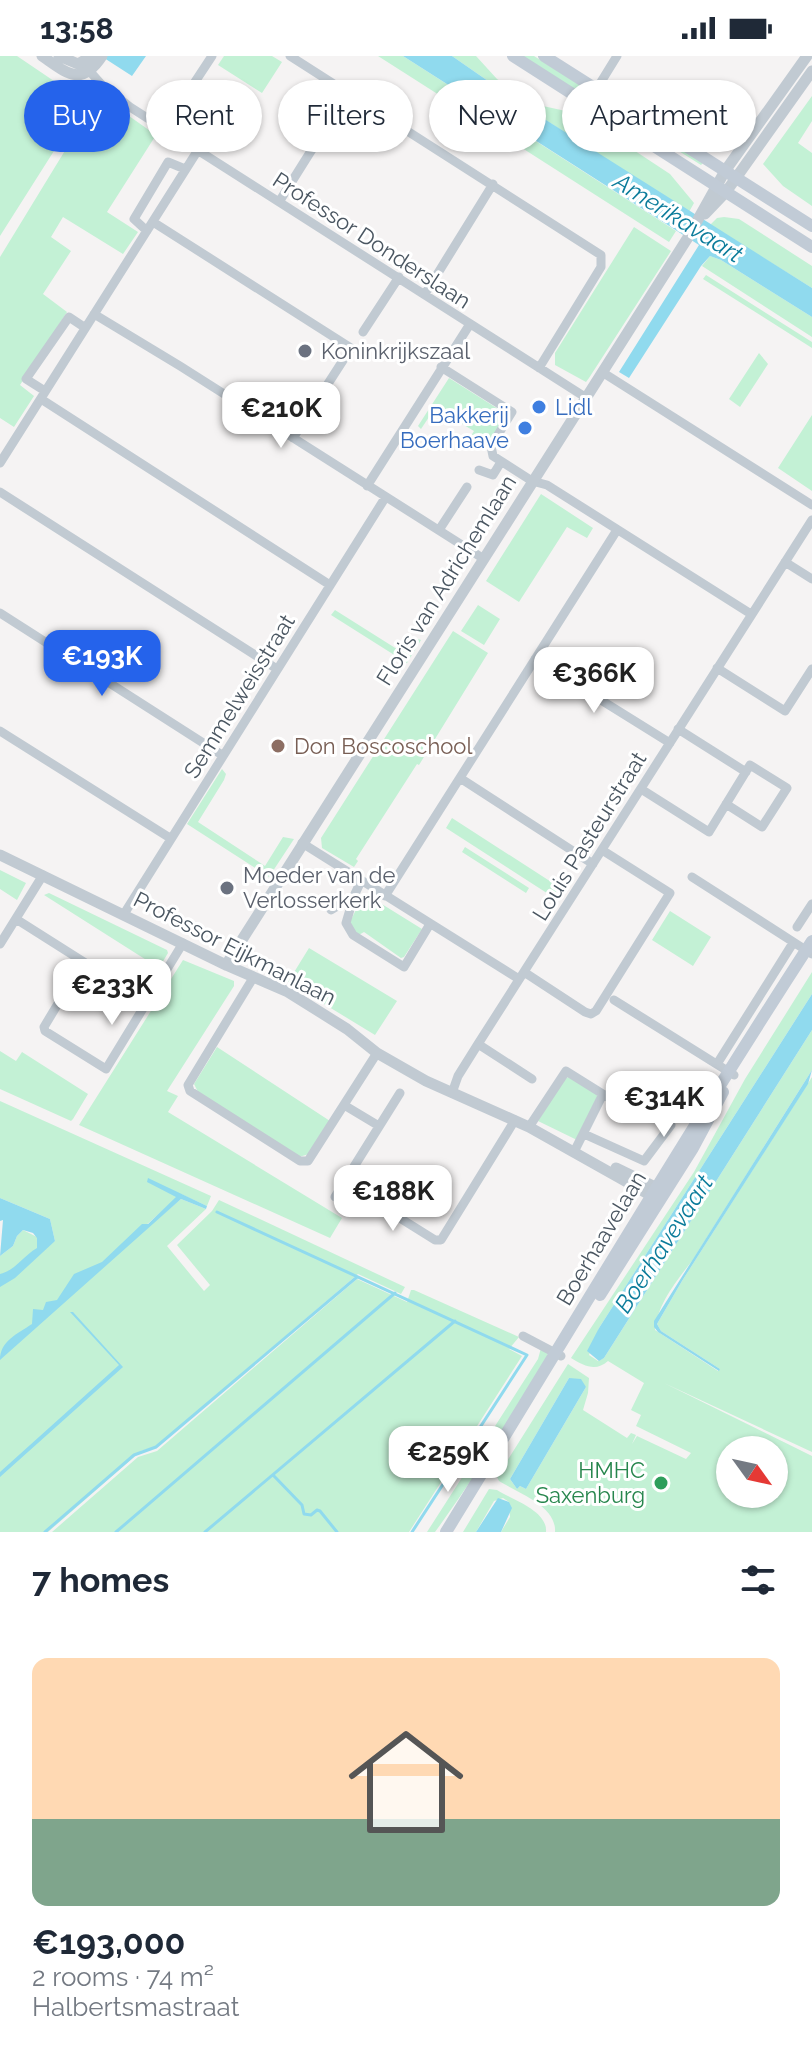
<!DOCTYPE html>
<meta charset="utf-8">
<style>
body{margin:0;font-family:Raleway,sans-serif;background:#f2f2f3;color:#1f2937;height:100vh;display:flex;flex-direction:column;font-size:30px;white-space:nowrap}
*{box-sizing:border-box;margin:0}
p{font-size:26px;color:#747a83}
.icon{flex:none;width:44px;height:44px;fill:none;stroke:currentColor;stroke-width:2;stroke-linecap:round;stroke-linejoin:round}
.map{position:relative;height:1476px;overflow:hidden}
.side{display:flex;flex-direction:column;background:#fff;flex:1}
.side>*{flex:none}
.banner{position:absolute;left:24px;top:24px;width:764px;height:72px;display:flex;gap:16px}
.needle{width:52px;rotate:123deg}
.controls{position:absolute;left:716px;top:1380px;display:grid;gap:16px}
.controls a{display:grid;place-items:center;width:72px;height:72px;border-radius:50%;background:#fff;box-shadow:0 2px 6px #0004;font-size:40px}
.price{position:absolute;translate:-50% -68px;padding:0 18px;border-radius:16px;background:#fff;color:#222;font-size:26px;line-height:52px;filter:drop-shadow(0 2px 4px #0008)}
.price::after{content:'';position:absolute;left:50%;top:48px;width:24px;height:18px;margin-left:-12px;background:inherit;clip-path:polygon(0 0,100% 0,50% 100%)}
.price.selected{background:#2563eb;color:#fff}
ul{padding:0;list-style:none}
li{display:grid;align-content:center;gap:16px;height:424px;padding:0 32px}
li span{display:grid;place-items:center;height:248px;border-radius:16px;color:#555}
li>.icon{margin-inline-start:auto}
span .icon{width:144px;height:144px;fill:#fffc;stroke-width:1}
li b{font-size:34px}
h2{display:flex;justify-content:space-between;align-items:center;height:96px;padding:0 32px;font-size:34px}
.chip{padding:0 28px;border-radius:36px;background:#fff;box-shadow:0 2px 6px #0004;font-size:28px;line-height:72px}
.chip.selected{background:#2563eb;color:#fff}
.status{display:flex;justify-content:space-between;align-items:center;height:56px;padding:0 40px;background:#fff;direction:ltr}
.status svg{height:22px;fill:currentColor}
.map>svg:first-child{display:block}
.green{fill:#c3f1d5;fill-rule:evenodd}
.water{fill:#90daee}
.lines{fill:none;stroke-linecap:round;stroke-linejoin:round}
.stream{stroke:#90daee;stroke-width:3}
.minor{stroke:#c1cad2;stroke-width:9}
.tertiary{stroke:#c1cad2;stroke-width:11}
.secondary{stroke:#c1cbd6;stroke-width:12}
.worship-dot{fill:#6b7280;stroke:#fff;stroke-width:3}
.shop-dot{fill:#3f7fe0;stroke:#fff;stroke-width:3}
.education-dot{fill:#8d6e63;stroke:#fff;stroke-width:3}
.leisure-dot{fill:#2e9e5b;stroke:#fff;stroke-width:3}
.labels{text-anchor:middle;stroke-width:6;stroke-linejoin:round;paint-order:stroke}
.street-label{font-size:22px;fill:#4a5661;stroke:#fff}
.worship-label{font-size:22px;fill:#5b616d;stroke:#fff;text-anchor:start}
.shop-label{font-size:22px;fill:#366cbe;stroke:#fff;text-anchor:start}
.education-label{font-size:22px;fill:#785e54;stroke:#fff;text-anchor:start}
.leisure-label{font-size:22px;fill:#27864d;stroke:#fff;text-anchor:end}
.water-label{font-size:24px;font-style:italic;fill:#0c7c9b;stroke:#fff}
</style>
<div class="status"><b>13:58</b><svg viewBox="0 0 49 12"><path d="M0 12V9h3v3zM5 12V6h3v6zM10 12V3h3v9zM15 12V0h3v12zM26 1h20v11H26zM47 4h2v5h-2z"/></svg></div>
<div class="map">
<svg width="812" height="1476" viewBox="0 0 812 1476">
<rect width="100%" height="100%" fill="#f5f3f3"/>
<path class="green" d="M0 0H17L85 46 0 180Z
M224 0H272L282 6 262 37 218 9Z
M378 0H403L676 175 669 186Z
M452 0H476L497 23 534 48 579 58 670 118 694 147 689 156 527 52Z
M521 0H534L703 107 701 109 647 75 611 57Z
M812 40V65L798 87 812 97V150L783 130 763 108Z
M91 52 101 59 108 53 129 60 156 79 107 156 138 176 123 198 63 161 51 181 71 195 43 238 67 256 20 329 34 340 14 371 0 362V201Z
M724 161 739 163 812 210V232L710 169 717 162Z
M634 171 671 195 589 322 586 326 555 309V297Z
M710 200 721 204 812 261V281L702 210Z
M706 219 812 286V292L703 223Z
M759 297 768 308 740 351 729 343Z
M449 322 503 356 505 362 485 394 469 383 474 375 435 352 421 373 418 370Z
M812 359V435L778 412Z
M541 438 593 472 587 482 567 471 519 546 486 525Z
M478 549 500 563 484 589 461 575Z
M335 554 400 595 412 581 421 584 407 607 331 559Z
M453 575 488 597 419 709 417 708 356 803 358 805 354 811 322 792 321 782Z
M222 713 226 718 224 724 198 766 265 810 283 781 294 783 269 821 187 768Z
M452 762 559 831 553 841 446 772Z
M465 791 529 832 526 837 462 796Z
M0 814 26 827 17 844 0 833Z
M49 837 167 894 168 897 159 912 44 839Z
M364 837 422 873 404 901 401 902 364 876 357 880 350 866Z
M670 855 711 881 693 910 652 884Z
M309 892 397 945 375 979 288 926Z
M183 904 234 925V930L167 1035 178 1040 168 1056 342 1162 330 1182 79 1069Z
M812 916V938L599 1272 589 1299 598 1305 604 1302 812 974V1014L692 1205C677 1224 657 1249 655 1274L718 1315 720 1313 661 1275 657 1268 682 1225 812 1021V1396L664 1327 812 1400V1476H555C557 1450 518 1437 499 1425L497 1421 568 1308 589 1322 588 1337 583 1354 627 1382 631 1377 636 1379 632 1388 637 1380 686 1403 691 1397 636 1370 641 1359 631 1354 644 1327 608 1305C596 1316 584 1310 571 1302L694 1116 745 1023ZM569 1322 586 1331 526 1433 520 1430 517 1433 510 1423ZM730 1394H774V1438H730Z
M217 991 330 1065 309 1098 299 1101 198 1036 194 1028Z
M0 995 16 1005 22 996 88 1038 73 1063 71 1065 0 1033Z
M569 1021 597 1037V1043L577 1084 538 1065 564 1023Z
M0 1045 211 1140 207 1150 181 1138 144 1171 147 1172 181 1143 206 1153 167 1190 204 1235 210 1229 177 1189 212 1155 219 1144 405 1231 401 1238 358 1218 157 1390 141 1395 48 1476H0V1200L13 1190 17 1180 23 1174 37 1181V1192L55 1185 50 1163 0 1142Z
M357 1223 407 1246 411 1234H414L519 1281 509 1293 522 1300 409 1476H52L138 1401 157 1395Z
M541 1292 547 1295 548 1301C512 1361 476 1420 435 1476H427L538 1303Z
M489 1433 497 1434C513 1444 548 1455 546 1476H501L510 1461 509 1446 503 1442 494 1445 476 1476H463Z"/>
<path class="water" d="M101 0H146L132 20Z
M403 0H452L527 52 812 232V261L721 204 710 200 701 210 629 322 619 316 699 189Z
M812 938V974L604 1302 599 1305 587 1295 599 1272Z
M812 1014 808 1028 682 1225 657 1268 661 1275 720 1313 719 1315 658 1276 654 1271V1265Z
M148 1122 207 1150 206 1153 181 1143 0 1304C0 1285 17 1278 32 1268L33 1253 43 1254 46 1246 57 1244 74 1218 102 1206 142 1168H148L176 1141 147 1126Z
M0 1142 50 1163 55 1185 15 1222 0 1231V1218C16 1214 23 1200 37 1192V1182L33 1177 23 1174 17 1180 13 1190 0 1200 3 1164 0 1165Z
M70 1256H73L123 1311 0 1421V1416L119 1309Z
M569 1322 581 1323 586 1331 526 1433 520 1430 517 1433 510 1423Z
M498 1442 509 1446 512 1452 501 1476H476Z"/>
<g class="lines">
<path class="stream" d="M217 1156 527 1299 412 1476
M273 1419 302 1449 304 1458 311 1459 317 1454 320 1455 337 1476
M45 1476 134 1399 156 1391 357 1221
M116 1476 395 1237
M205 1476 455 1265"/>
<path class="minor" d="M290 0 601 199V211L539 312
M85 10 101 28 130 51 585 341
M596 34 617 0
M164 73 212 0
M279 146 348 36
M153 166 351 292 293 382
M147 175 134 163 168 106 185 113
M425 238 493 128
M94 258 180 310 484 503
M363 276 399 221
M441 311 512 356 491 390 493 400 532 425 547 429 751 558
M602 316 812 449
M45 335 26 323 69 261 84 271
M41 343 330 529
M0 407 198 94
M479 414 493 419 501 406
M367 430 470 268
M0 436 277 613
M439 474 467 431
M785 506 812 523
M0 557 222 699
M535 603 670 687
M717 612 785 655 812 613
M678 673 746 716
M0 675 170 782
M460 722 593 808
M641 733 709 776 750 709 787 732 762 771 726 748
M302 787 519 923
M692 821 812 898
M361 825 354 840 346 867 353 879 404 911 430 868
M385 840 617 474
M331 854 354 840
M124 858 385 442
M16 863 147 946
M797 871 812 848
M0 888 43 819
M83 906 44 971 45 975 106 1013 183 887
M524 916 585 956 591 958 596 955 670 837 602 794
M253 922 188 1029 190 1035 300 1105H308L377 997
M614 944 734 1019
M478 988 532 1023
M717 1008 793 887
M452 1037 458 1020 478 988 812 464
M344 1049 379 1070
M529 1071 566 1015 630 1055
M584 1078 644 1105 671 1069
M574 1096 603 1038
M355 1134 435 1184H441L515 1064
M335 1141 400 1037
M376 1148 388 1129
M523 1280 561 1300"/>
<path class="tertiary" d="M42 0C67 17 81 32 102 0
M59 0 78 8 92 0
M705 158 726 136 812 15
M0 799 226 909 288 936 347 973 377 997 426 1025 529 1071 650 1139 658 1140
M226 909 687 183 725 115 807 0
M616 1112 655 1131 659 1136"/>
<path class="secondary" d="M513 0 812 191
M544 0 812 170
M600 1239 693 1092 723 1036
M446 1476C567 1279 686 1079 812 885"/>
</g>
<g class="worship-dot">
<circle cx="305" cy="295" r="8"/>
<circle cx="227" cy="832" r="8"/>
</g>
<g class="shop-dot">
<circle cx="539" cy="351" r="8"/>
<circle cx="525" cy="372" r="8"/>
</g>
<circle class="education-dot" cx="278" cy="690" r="8"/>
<circle class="leisure-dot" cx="661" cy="1427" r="8"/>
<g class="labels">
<g class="street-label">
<text transform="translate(372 184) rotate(33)" y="8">Professor Donderslaan</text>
<text transform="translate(446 524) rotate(-58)" y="8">Floris van Adrichemlaan</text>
<text transform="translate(239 640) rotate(-58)" y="8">Semmelweisstraat</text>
<text transform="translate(589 780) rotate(-58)" y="8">Louis Pasteurstraat</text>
<text transform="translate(235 892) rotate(27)" y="8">Professor Eijkmanlaan</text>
<text transform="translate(601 1182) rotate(-59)" y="8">Boerhaavelaan</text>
</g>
<g class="worship-label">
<text x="321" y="303">Koninkrijkszaal</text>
<text x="243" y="827">Moeder van de<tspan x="243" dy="25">Verlosserkerk</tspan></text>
</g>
<g class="shop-label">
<text x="555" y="359">Lidl</text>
<text x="509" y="367" text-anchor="end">Bakkerij<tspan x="509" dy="25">Boerhaave</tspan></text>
</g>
<g class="education-label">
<text x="294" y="698">Don Boscoschool</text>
</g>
<g class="leisure-label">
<text x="645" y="1422">HMHC<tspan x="645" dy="25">Saxenburg</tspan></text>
</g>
<g class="water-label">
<text transform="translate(678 162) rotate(32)" y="8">Amerikavaart</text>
<text transform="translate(664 1188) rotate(-57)" y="8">Boerhavevaart</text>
</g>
</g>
</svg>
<div class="controls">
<a><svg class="needle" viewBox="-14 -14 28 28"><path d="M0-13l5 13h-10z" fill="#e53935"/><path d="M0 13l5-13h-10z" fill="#747a83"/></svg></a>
</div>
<b class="price" style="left:281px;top:394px">€210K</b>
<b class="price selected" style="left:102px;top:642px">€193K</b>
<b class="price" style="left:594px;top:659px">€366K</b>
<b class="price" style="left:112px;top:971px">€233K</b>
<b class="price" style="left:664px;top:1083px">€314K</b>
<b class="price" style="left:393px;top:1177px">€188K</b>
<b class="price" style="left:448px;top:1438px">€259K</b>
<div class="banner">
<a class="chip selected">Buy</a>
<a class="chip">Rent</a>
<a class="chip">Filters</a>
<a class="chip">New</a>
<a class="chip">Apartment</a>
</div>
</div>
<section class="side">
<h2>7 homes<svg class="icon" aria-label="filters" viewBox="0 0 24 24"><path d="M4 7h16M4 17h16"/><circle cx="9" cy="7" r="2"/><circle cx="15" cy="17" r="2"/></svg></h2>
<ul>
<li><span style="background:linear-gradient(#ffd9b3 65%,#7fa58c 0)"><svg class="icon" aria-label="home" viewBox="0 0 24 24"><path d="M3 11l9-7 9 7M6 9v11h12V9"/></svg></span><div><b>€193,000</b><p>2 rooms · 74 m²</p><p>Halbertsmastraat</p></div></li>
</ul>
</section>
